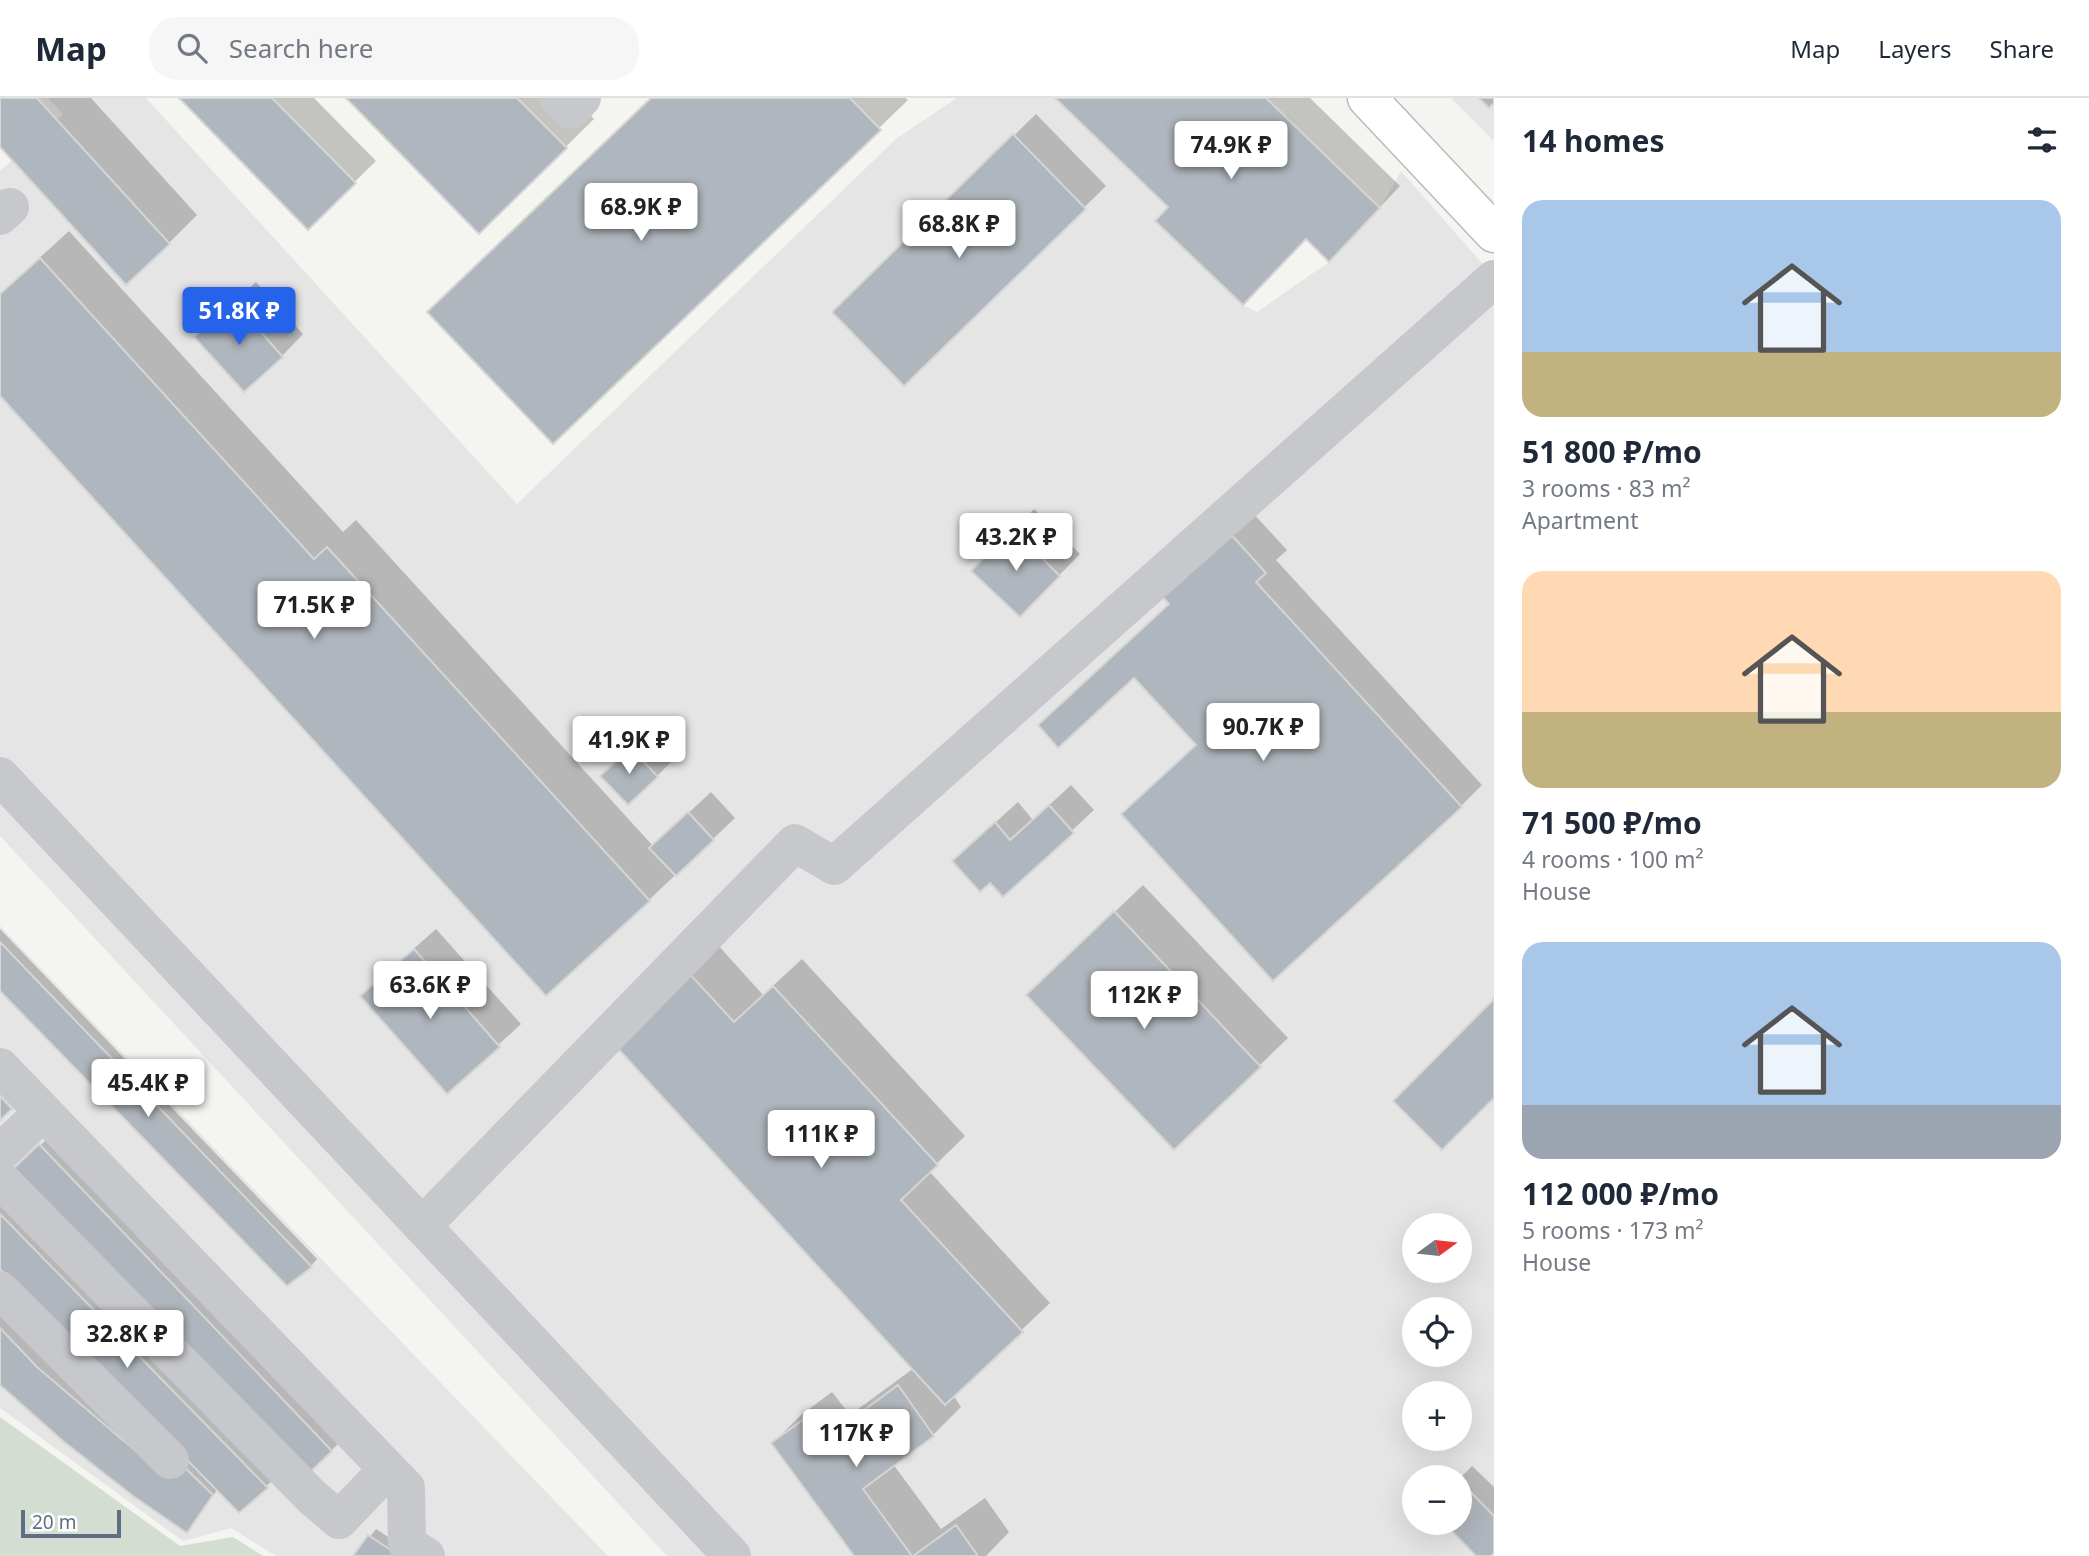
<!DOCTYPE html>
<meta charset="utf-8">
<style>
body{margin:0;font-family:"Noto Sans",sans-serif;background:#f6f6f7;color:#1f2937;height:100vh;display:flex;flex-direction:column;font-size:26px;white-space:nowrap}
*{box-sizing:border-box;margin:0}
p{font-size:23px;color:#747a83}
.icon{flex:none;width:38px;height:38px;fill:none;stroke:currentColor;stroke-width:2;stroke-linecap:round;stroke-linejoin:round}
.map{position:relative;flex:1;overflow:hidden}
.panel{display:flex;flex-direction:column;background:#fff;width:595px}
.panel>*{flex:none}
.needle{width:46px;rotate:75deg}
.tools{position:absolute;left:1402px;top:1115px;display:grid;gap:14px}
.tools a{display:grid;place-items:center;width:70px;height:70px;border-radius:50%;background:#fff;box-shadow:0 7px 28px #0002;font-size:35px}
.scale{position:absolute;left:21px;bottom:18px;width:100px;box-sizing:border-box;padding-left:7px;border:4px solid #606e84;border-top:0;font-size:19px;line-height:24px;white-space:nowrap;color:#606e84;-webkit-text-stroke:5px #fff;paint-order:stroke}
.price{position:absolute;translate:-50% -60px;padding:0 16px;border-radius:7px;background:#fff;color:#222;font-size:23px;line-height:46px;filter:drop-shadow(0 2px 4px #0008)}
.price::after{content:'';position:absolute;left:50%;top:42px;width:21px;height:16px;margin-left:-10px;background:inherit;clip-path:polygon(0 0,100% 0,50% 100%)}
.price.active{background:#2563eb;color:#fff}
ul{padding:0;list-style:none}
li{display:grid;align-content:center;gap:14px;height:371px;padding:0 28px}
li span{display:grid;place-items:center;height:217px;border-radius:21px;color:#555}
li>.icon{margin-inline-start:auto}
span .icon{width:126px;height:126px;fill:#fffc;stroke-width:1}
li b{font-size:30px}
h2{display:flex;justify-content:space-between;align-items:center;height:84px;padding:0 28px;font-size:30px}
header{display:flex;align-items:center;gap:42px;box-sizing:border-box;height:98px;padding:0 35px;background:#fff;border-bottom:2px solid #e0e1e3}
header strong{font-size:33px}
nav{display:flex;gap:38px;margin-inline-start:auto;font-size:24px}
.search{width:490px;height:63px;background:#f6f6f7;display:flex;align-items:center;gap:18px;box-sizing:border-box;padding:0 24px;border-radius:28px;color:#747a83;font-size:26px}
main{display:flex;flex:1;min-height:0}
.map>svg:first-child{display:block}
.built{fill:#e4e5e4;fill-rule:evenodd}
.green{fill:#d3ddd1}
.shadow{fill:#0003}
.building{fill:#b0b6bd;stroke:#d5d6d3;stroke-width:2}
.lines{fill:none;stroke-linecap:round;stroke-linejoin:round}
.major-casing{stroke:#b8bbbf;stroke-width:41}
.minor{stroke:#c6c8cc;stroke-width:38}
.major{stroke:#fff;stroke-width:38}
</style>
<header>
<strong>Map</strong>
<div class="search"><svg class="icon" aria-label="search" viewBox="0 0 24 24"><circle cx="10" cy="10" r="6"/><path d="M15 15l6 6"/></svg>Search here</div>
<nav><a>Map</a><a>Layers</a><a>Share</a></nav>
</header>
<main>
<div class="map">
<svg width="1494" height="1458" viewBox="0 0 1494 1458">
<rect width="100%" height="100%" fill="#f4f5f0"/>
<path class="built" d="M48 0H146L517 406 897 40 957 0H1055L1168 109 1243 207 1257 214 1329 164 1380 110 1401 73 1494 179V1458H667L0 738V73L63 16ZM1414 1127H1460V1172H1414ZM1414 1211H1460V1256H1414ZM1414 1295H1460V1340H1414ZM1414 1379H1460V1424H1414Z
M1451 0H1494V43Z
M0 828 608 1458H276L231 1430 183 1443 0 1310Z"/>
<path class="green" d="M0 1319 180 1448 233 1439 263 1458H0Z"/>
<path class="shadow" d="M0 0H91L197 117 169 145 0 47Z
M181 0H314L376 63 308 130Z
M348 0H573L594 21 479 134Z
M652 0H905L908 2 553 344Z
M1057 0H1310L1400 88 1351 140 1306 139 1171 109Z
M1036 16 1106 88 904 286 834 214Z
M69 133 343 434 356 422 653 748 711 694 735 720 649 802 0 296V196Z
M256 184 303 236 282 258 197 239Z
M1034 411 1080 456 1020 517 974 473Z
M1251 413 1287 452 1276 462 1482 687 1461 708 1197 647 1171 505Z
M653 630 678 657 657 678 624 657Z
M1071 687 1094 712 1003 797 976 742 1018 704 1033 722Z
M1143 787 1288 940 1174 1050 1057 869Z
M0 831 317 1161 311 1168 0 891Z
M436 831 521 926 447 994 384 877Z
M717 846 763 897 802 861 965 1038 929 1073 1050 1205 953 1297 961 1309 933 1337 893 1366 941 1431 985 1400 1009 1434 986 1458H856L773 1345 801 1317 832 1294 850 1317 914 1270 613 943Z
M47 1041 338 1346 305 1378 13 1073Z
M0 1103 273 1382 239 1413 218 1391 187 1432 0 1285V1217L172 1373 0 1169Z
M1472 1368 1494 1389V1453L1489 1458H1478L1460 1424V1380Z
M376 1431 417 1458H355Z"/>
<path class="building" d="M0 0H37L170 146 126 187 0 49Z
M179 0H272L356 85 308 132Z
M346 0H517L567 50 479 136Z
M651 0H850L881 32 553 346 427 214Z
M1055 0H1266L1380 110 1329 164 1306 141 1243 207 1155 123 1168 109Z
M1479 0H1494V5L1489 10Z
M1013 36 1086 111 904 288 832 214Z
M40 160 314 461 327 449 650 803 546 898 0 298V196Z
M234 204 283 259 244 294 194 239Z
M1012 431 1060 478 1020 519 971 473Z
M1228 433 1266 475 1256 484 1462 709 1273 883 1121 716 1196 647 1134 580 1058 650 1038 627 1169 506 1160 496Z
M631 650 658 679 628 707 600 678Z
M1049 707 1074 735 1003 799 990 785 980 794 952 763 995 724 1010 742Z
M688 714 714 742 676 778 649 750Z
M1114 813 1261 969 1174 1052 1026 897Z
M0 844 312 1169 287 1188 0 893Z
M414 851 500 949 447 996 360 898Z
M687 873 734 924 773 888 938 1067 901 1102 1023 1234 945 1307 611 943Z
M1494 901V1000L1442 1052 1393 1003Z
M0 998 12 1011 0 1022Z
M39 1046 332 1353 304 1380 11 1073Z
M0 1116 268 1390 239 1415 0 1171Z
M0 1230 37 1269 165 1378 179 1364 213 1397 187 1435 133 1398 63 1343 0 1287Z
M898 1287 934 1338 863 1391 912 1458H854L771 1345 804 1321 821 1344Z
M1460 1383 1494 1418V1455L1491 1458H1476L1443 1424H1460Z
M956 1427 978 1458H913Z
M368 1437 400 1458H353Z"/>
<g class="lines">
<defs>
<path id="major" d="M1367 0 1494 135"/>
</defs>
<use href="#major" class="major-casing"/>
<path class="minor" d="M559 0 571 12 582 0
M0 118 10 109
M0 678 732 1458
M0 969 406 1390 407 1446 426 1458
M0 1055 43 1014
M0 1081 312 1399 339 1422 387 1372
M422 1128 795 745 834 768 1494 181
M0 1192 170 1362"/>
<use href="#major" class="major"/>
</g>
</svg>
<div class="tools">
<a><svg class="needle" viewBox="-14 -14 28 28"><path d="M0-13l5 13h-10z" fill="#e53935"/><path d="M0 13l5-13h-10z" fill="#747a83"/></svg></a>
<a><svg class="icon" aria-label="locate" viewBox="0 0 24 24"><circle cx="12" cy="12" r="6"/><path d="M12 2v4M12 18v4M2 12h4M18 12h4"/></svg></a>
<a>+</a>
<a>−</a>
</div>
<div class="scale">20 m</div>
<b class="price" style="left:1231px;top:83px">74.9K ₽</b>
<b class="price" style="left:641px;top:145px">68.9K ₽</b>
<b class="price" style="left:959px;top:162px">68.8K ₽</b>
<b class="price active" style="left:239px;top:249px">51.8K ₽</b>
<b class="price" style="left:1016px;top:475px">43.2K ₽</b>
<b class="price" style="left:314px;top:543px">71.5K ₽</b>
<b class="price" style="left:1263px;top:665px">90.7K ₽</b>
<b class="price" style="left:629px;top:678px">41.9K ₽</b>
<b class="price" style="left:430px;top:923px">63.6K ₽</b>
<b class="price" style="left:1144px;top:933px">112K ₽</b>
<b class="price" style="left:148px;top:1021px">45.4K ₽</b>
<b class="price" style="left:821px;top:1072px">111K ₽</b>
<b class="price" style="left:127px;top:1272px">32.8K ₽</b>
<b class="price" style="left:856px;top:1371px">117K ₽</b>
</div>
<section class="panel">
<h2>14 homes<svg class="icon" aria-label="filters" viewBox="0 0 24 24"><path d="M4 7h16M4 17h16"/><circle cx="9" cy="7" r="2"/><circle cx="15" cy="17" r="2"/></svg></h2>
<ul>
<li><span style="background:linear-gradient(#a9c7e8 70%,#c2b280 0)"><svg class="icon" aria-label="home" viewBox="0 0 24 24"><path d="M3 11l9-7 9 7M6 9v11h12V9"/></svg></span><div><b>51 800 ₽/mo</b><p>3 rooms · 83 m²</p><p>Apartment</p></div></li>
<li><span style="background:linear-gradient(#ffd9b3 65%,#c2b280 0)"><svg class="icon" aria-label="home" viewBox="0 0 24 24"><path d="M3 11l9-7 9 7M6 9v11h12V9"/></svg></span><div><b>71 500 ₽/mo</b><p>4 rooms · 100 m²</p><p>House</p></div></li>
<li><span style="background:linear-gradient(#a9c7e8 75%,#9aa5b1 0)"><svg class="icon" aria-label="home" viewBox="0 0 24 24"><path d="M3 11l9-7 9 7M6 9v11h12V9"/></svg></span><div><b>112 000 ₽/mo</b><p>5 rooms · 173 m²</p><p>House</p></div></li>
</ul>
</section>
</main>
